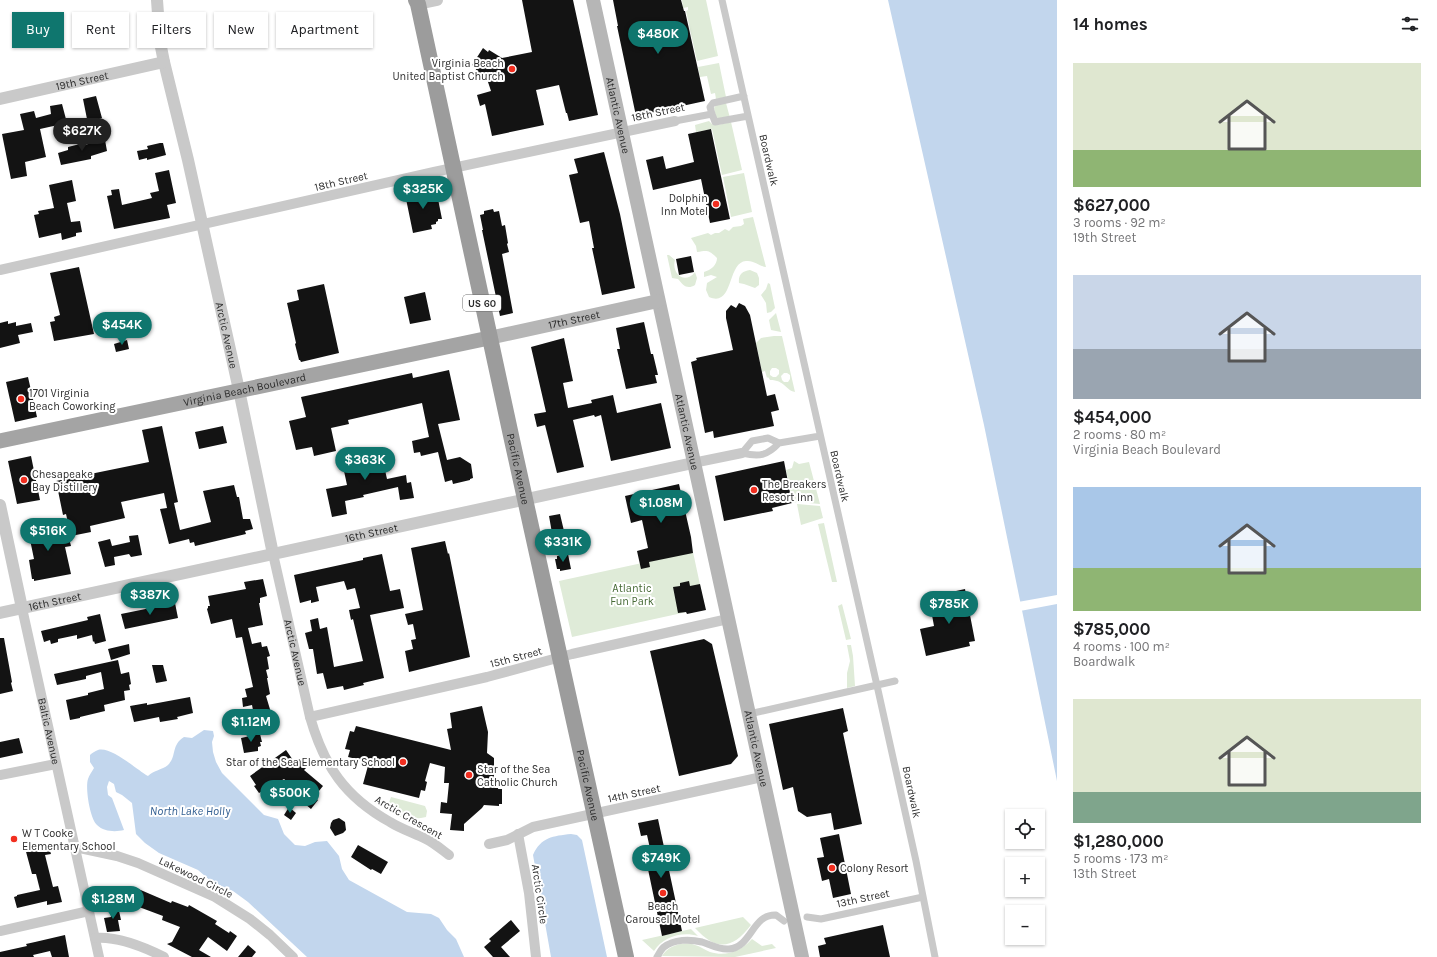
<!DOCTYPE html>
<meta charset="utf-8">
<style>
body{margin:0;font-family:Karla,sans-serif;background:#f6f6f6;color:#202124;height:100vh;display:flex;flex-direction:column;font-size:15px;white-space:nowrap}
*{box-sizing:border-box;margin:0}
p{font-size:13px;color:#757577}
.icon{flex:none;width:22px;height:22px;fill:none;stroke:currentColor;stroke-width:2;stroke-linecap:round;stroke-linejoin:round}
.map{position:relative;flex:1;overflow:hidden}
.panel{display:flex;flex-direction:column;background:#fff;width:380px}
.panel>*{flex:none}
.top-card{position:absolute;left:12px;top:12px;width:380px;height:36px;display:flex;gap:8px}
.fabs{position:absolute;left:1005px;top:809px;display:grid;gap:8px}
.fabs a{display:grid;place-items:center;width:40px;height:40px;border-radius:0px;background:#fff;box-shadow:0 1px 3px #0004;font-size:20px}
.price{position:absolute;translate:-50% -34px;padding:0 9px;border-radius:14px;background:#0f766e;color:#fff;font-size:13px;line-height:26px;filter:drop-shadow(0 1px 2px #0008)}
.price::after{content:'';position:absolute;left:50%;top:24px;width:12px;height:9px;margin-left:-6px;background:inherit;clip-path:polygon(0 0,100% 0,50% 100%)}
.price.active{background:#222;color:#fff}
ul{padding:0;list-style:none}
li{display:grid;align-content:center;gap:8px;height:212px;padding:0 16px}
li span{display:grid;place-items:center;height:124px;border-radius:0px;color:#555}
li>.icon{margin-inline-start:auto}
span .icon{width:72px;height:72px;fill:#fffc;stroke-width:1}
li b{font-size:17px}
h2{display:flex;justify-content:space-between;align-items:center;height:48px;padding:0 16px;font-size:17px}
.tag{padding:0 14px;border-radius:0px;background:#fff;box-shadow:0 1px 3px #0004;font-size:14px;line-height:36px}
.tag.active{background:#0f766e;color:#fff}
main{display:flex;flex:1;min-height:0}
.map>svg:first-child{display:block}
.green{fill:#dfebd8;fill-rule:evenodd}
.water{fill:#c2d6ed}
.pier{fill:#fff}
.building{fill:#131313}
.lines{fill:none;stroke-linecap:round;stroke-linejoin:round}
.pedestrian{stroke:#c9c9c9;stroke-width:7}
.minor{stroke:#c9c9c9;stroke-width:10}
.tertiary{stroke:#c9c9c9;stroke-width:12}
.secondary{stroke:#b6b6b6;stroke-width:14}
.primary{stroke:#a4a4a4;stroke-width:15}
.trunk{stroke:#9c9c9c;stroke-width:16}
.poi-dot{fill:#f22e1f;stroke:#fff;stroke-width:1.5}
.labels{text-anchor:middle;stroke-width:4;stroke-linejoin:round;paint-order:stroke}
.shield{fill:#fff;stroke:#6b6b6b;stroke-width:1}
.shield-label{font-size:10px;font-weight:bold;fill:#2c2c2c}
.poi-label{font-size:11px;fill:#2c2c2c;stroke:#fff;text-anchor:start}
.street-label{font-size:11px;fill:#2c2c2c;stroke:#fff}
.park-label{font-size:11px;fill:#476a36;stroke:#fff}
.water-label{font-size:12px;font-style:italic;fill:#356193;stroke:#fff}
</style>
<main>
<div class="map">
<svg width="1057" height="957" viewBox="0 0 1057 957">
<rect width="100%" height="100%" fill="#fff"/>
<path class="green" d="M682 0H706L718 56 697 61 686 11 688 10V7L683 8Z
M719 63 726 97 716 99 715 93 711 94 707 76 700 77 698 67Z
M726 103 730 118 718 119 716 117 714 108 716 105Z
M709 121 712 124 718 125 731 122 742 170 722 175 712 129 696 132 695 125Z
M744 173 752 212 731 217 723 177Z
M753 217 766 267C759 266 754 260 746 261 727 262 734 308 709 297L706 290 707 283 717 277 711 275 704 277V272C711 270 717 265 717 258 709 250 708 250 697 252L696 246 691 238 708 233 711 235 715 233H719L725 229 729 231 733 227 741 226 744 224 743 219Z
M667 255H669L675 260C671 274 685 285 695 272L697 278 695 285C687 290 683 285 678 279L672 278Z
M750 270 757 273 759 278V285L755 288 744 284 739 283C738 275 742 271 750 270Z
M768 283 770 284 775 308 771 312 767 313 766 303 761 295 766 289Z
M776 313 781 332 771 330 769 320Z
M774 336H782L795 392C785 390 785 380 770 380L768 377 767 378 765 371 762 372 756 343 761 338ZM772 368H776L779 370V374L776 377H773L770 375V371ZM784 373H787L790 375V379L788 382H784L782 380 781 376Z
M794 461 799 464 809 462 820 504 797 502 793 503 786 470 792 468Z
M797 504 820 506 823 518 801 525Z
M824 523 837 582H832L818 524Z
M693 552 705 608 572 637 559 581Z
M842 604 851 639 846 640 838 606Z
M847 645H851L853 656 855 686 847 688V673L850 661Z
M391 797 425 806 427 811 426 817 421 818 410 819 409 821 394 814 387 808Z
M743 917 751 925C732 950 716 951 695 928Z
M691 929 698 936C682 931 663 937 654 951L642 940Z
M752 939 762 946 772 944 776 948 735 957 662 956C668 946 683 941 695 945 700 946 705 950 710 952 726 957 741 951 752 939Z"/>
<path class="water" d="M888 0H1057V781L984 425Z
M204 730 213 731 214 736 212 742 213 752 216 762 222 773 264 815 278 819 284 834 295 845 305 846 315 842 327 841 339 856 342 869 349 880 407 912 431 914 439 918 447 930 456 939 464 957H307L248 902 233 891 212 882 198 870 159 853 145 843 136 834 132 803 122 795 116 792 114 784 109 781 107 787 108 795 112 798 124 830C116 832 104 832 97 825 90 819 85 788 88 779 89 775 92 772 94 768L90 762V755C92 753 95 751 98 750 111 746 137 770 148 776 154 770 162 770 168 765 177 756 171 745 184 737L192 738Z
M571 834 577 835 582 840 607 957H551L533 855C541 837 553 836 571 834Z"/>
<path class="pier" d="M1057 595V604L1020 611 1018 602Z"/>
<path class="building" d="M522 0H573L598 115 569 121 567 113H566L559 85 536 90 544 125 492 136 485 104 480 106 477 95 491 91 487 79 475 71 477 68 472 65 483 48 488 52 489 50 502 58 532 52Z
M613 0H681L684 11H685L705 101 636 116 617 26H618Z
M96 96 102 118 92 121 91 118 87 119 83 99Z
M62 104 67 123 40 129 46 157 25 162 27 176 11 179 2 134 24 130 20 114 34 111 36 118 51 114 50 106Z
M711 129 730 219 710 223 701 179 653 190 646 160 663 156 666 169 694 162 688 134Z
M105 140 107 151 91 156V159L61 165 58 153 68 150V147L80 144V146Z
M160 143H163L166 155 147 160V158L139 160 137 151 148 149 147 146Z
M604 152 620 214 635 288 602 295 592 248H594L589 221 580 223 569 175 578 173 574 159Z
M169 170 176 203 167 205 170 218 114 229 107 196 112 195 111 190 119 189 122 205 152 198 150 193 159 191 155 173Z
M72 180 76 201 67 203 71 222 80 221 82 232 76 233V236L62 240 61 233 39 238 34 215 39 214 38 211 54 208 49 185Z
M428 189 429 191 431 190 433 200 438 199 442 219H438V221L436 222V224L431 225 432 229 413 233 405 194Z
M493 209 494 212 499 211 502 226 505 225 508 243 507 244 509 252 502 254 513 313 500 316 482 230H483L480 215 484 214V211Z
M691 256 694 272 679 275 676 259Z
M79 267 94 334 54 341 50 322 55 321 54 317 60 315 50 273Z
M324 284 339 353 301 362 300 360H299L295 344 296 343 287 303 299 300 297 290Z
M425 292 431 320 410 324 404 297Z
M739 303 745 306 750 315 767 396 775 394 779 410 771 412 774 426 714 438 713 431 705 433 691 362 697 360 696 358 733 350 726 318V311L731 305 736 308Z
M8 321V324L16 322V326L31 323 33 332 18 335 20 343 0 348V323Z
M644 322 651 354H653L658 375H655L657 383 626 389 617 349H620L616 328Z
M564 338 573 381 563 383 568 408 592 403 591 400 613 395 617 413 661 403 671 448 611 461 601 415 595 417 594 415 573 420 584 467 557 473 545 425 537 427 534 414 546 412 531 347Z
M127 340 129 349 116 352 114 344Z
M449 370 460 420 438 424 447 460 460 457 471 464 473 478 470 479V480L453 484 452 480 445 482 438 452 421 456 420 452 414 453 412 441 429 437 422 403 348 420 349 424 331 428 336 451 314 456 312 447 296 450 289 421 306 417 301 397 412 373 413 378Z
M28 377 37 417 15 422 6 382Z
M162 426 178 502 174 503 180 530 211 522 203 491 234 485 237 497H239L243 519H250L253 529 245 531 246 534 195 546 194 542 190 543 189 539 169 544 160 509 167 508 164 493 121 502 125 518 90 526 91 532 71 536 66 514 63 515 56 481 149 462 142 430Z
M223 426 227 443 199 449 195 432Z
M380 448 387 479 406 475 407 483 411 482 414 498 400 500 398 487 363 495 364 497 345 501 347 514 332 517 326 489 347 485 341 457Z
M31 456 40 500 17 504 8 461Z
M784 461 792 503 772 508 773 511 724 521 715 476Z
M679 484 691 537 693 553 649 562 650 567 641 569 637 551 648 548 642 520 631 523 625 496Z
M560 514 564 531H562L563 536 555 537 554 533H552L549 516Z
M49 520 53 537 68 534 71 546 65 547 71 574 34 581V579H32L29 560 34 559 27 525Z
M138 535 142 555 131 557 129 554 114 557 115 565 105 567 98 542 110 539 112 546 130 542 129 536Z
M445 541 448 554 449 553 470 657 409 672 405 651 413 649 411 640 416 639 413 624 408 625 405 614 423 610 411 548Z
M382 554 390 591 400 589 404 608 370 615 384 678 363 683 364 685 344 690 343 686 327 689 323 673 317 674 313 649H309L305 633 312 631 310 620 318 618 320 629 327 627 334 667 363 661 353 619 351 620 349 610 360 608 355 588 347 590 344 581 316 587 319 601 311 603V600L300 603 294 575 363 560V558Z
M568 554 571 569 560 571V569H557L555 559H557V556Z
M263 579 267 596 260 598V603H259L263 625 248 628 252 644 261 642 262 647 267 646 270 656 267 657 269 669 266 670 268 678H267L270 694 266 696 272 716 277 715 279 725 252 730 250 721 255 720 252 705 243 707 242 698 247 697 245 689 253 687 242 637 236 638 232 619 211 624 207 609 208 608V606H210L208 596 246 589 244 582Z
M689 581 690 586 700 584 706 610 687 614 686 612 678 613 673 587 680 586V583Z
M965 589 975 641 969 642 970 646 926 656 920 629 934 626 929 599 956 594V591Z
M175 603 178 618 125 629 121 614Z
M100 614 106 641 95 644 94 641 93 642 92 635 77 639V635L58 639V642L51 644 50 640 44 642 41 631 88 620 87 617Z
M0 638H4L12 682 11 683 13 691 0 694Z
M704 639 712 644 738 756 731 764 679 776 650 651Z
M129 644 130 654 111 660 108 649Z
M118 660 121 674 129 672 131 684 129 685 130 690 124 691 125 700 104 705 105 711 80 717V718L70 720 66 700 88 695V693L104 689 101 672 86 676V679L57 685 54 674Z
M152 665H163L167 681 156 683Z
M190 697 193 713 177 717 178 719 160 722 159 717 134 722 130 706 147 703V705Z
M482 706 488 732 487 753 494 758V783H499L498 789H502V804H499V806L484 805 482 808 464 824V831L450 830 452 814 440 813 441 802 447 803 449 783H444L445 767 430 763 425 781 427 782 425 791 421 790 419 798 363 784 369 762 348 757 350 750 345 749 350 731 354 732 356 726 451 750 447 729 452 728 450 713Z
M843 708 848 731 843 733 862 824 834 830 831 813 807 817 798 811 793 787 783 790 769 724Z
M260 734 262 742H260L261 746 258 747V751L244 753 241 738Z
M19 738 23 753 0 758V742Z
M286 750 295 763 299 759 307 767 304 770 323 786 314 797 318 800 311 809 299 799 303 795 284 779 259 793 254 786 256 785 250 776Z
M289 807 296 813 291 820 284 815Z
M339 818 345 822 346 830 343 833 335 836 330 828 331 823 333 820Z
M658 819 682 931 662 936 645 855 651 853 647 835 641 836 638 823Z
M839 834 851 894 833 898 829 879 822 881 817 858 824 857 820 838Z
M42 844 43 845 48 844 51 854 45 855 53 887 58 886 62 902 47 905V901L17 908 14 897 17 896V895L40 890 36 874H32L25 848Z
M358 845 388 862 381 874 372 869 371 870 351 857Z
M136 888 171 903 172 901 188 907 189 905 217 921 215 924 229 933 230 931 237 936 227 951 208 937 199 950 211 957H192L167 944 172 942 180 927 162 920 163 916 131 904Z
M118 906 121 920H118L120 931 107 932 104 918 111 917 110 908Z
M511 920 520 931 501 947 510 957H493L484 947 491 941 489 939Z
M883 925 890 957H820L818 946 826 944 824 938Z
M65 935 69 957H52L50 951 33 955 34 957H0V952L27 946 26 944 35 942Z
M248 945 256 952 252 957H238Z"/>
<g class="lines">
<path class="pedestrian" d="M722 0 878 690 916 861 935 957
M712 114 710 107 713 103 744 96
M675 121 712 114 715 122 748 116
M779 443C767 456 759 457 742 453L752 441 768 438 779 443 820 436
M749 714 895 681
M807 917 821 919 923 897
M657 957C659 954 661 949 664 947 674 939 690 939 702 942 711 945 719 950 729 949 752 947 752 914 776 915L784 921"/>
<g class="minor">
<path d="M0 270 434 172 675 121"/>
<path d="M693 463 742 453"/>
<path id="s1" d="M273 554 310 717C324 766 345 797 390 822 401 829 414 833 426 839 434 843 441 849 449 855"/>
<path id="s2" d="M22 608 99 957"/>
<path d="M310 717 487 677 572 654 728 619"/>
<path d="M0 775 56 764"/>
<path d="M518 834 529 893 536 957"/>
<path d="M489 844 507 840 533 827 762 777"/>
<path d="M75 847 117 856 138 863 215 897 250 919 270 935 293 957"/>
<path d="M0 931 89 911"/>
<path d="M95 938C118 936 144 947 164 957"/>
</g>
<g class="tertiary">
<path id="s3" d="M157 0 160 42 164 62 188 160 239 390 273 554"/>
<path d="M418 4 437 0"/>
<path id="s4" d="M0 99 164 62"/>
<path d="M0 505 22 608"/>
<path id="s5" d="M0 613 693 463"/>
</g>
<g class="secondary">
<path id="s6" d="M593 0 802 957"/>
<path id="s7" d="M489 338 658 301"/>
</g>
<path class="primary" id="s8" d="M0 441 489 338"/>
<path class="trunk" id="s9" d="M416 0 418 4 512 440 626 957"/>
</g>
<g class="poi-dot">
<circle cx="512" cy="69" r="4"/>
<circle cx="716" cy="204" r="4"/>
<circle cx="21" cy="399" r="4"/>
<circle cx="24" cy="480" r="4"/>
<circle cx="754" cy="490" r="4"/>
<circle cx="403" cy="762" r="4"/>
<circle cx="469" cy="775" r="4"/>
<circle cx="14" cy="839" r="4"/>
<circle cx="832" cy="868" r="4"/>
<circle cx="663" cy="893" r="4"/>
</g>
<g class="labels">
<rect class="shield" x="463" y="295" width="38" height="16" rx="3"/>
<g class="shield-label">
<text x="482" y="307">US 60</text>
</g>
<g class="poi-label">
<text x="504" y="67" text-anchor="end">Virginia Beach<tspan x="504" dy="13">United Baptist Church</tspan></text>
<text x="708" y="202" text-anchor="end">Dolphin<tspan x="708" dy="13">Inn Motel</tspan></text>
<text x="29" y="397">1701 Virginia<tspan x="29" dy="13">Beach Coworking</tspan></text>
<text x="32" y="478">Chesapeake<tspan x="32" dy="13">Bay Distillery</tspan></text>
<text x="762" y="488">The Breakers<tspan x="762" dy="13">Resort Inn</tspan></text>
<text x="395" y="766" text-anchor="end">Star of the Sea Elementary School</text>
<text x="477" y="773">Star of the Sea<tspan x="477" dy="13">Catholic Church</tspan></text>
<text x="22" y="837">W T Cooke<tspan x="22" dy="13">Elementary School</tspan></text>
<text x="840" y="872">Colony Resort</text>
<text x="663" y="910" text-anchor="middle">Beach<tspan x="663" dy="13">Carousel Motel</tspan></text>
</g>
<g class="street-label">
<text dy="4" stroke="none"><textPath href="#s4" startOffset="84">19th Street</textPath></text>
<text transform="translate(658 112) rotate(-12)" y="4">18th Street</text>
<text dy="4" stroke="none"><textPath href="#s6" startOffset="118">Atlantic Avenue</textPath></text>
<text transform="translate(769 160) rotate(77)" y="4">Boardwalk</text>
<text transform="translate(341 181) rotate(-13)" y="4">18th Street</text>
<text dy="4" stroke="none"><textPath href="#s7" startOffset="87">17th Street</textPath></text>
<text dy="4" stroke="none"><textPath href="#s3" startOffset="343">Arctic Avenue</textPath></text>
<text dy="4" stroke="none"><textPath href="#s8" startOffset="250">Virginia Beach Boulevard</textPath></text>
<text dy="4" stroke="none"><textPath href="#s6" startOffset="442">Atlantic Avenue</textPath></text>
<text dy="4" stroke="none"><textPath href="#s9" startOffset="480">Pacific Avenue</textPath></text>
<text transform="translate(840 476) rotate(77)" y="4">Boardwalk</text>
<text dy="4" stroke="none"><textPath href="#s5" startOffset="380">16th Street</textPath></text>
<text dy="4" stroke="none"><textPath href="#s5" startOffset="56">16th Street</textPath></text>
<text dy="4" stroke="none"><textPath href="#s1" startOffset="101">Arctic Avenue</textPath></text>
<text transform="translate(516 657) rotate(-15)" y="4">15th Street</text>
<text dy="4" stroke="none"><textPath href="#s2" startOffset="126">Baltic Avenue</textPath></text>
<text dy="4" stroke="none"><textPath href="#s6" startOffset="766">Atlantic Avenue</textPath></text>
<text dy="4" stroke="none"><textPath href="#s9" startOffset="804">Pacific Avenue</textPath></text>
<text transform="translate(912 792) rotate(78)" y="4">Boardwalk</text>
<text transform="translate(634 793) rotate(-12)" y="4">14th Street</text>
<text transform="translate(409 817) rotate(30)" y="4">Arctic Crescent</text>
<text transform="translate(196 877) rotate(26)" y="4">Lakewood Circle</text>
<text transform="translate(540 894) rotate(82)" y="4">Arctic Circle</text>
<text transform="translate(863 898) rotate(-12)" y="4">13th Street</text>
</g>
<g class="park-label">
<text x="632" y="592">Atlantic<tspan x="632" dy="13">Fun Park</tspan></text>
</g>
<g class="water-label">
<text x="190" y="815">North Lake Holly</text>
</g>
</g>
</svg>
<div class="fabs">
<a><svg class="icon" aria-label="locate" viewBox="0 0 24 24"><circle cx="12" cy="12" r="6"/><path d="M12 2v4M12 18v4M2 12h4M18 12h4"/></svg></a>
<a>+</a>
<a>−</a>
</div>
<b class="price" style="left:658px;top:55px">$480K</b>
<b class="price active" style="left:82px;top:152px">$627K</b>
<b class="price" style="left:423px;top:210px">$325K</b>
<b class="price" style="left:122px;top:346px">$454K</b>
<b class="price" style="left:365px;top:481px">$363K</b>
<b class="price" style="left:661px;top:524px">$1.08M</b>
<b class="price" style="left:48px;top:552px">$516K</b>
<b class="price" style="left:563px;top:563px">$331K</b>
<b class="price" style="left:150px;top:616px">$387K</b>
<b class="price" style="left:949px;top:625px">$785K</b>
<b class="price" style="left:251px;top:743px">$1.12M</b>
<b class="price" style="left:290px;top:814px">$500K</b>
<b class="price" style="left:661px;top:879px">$749K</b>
<b class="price" style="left:113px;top:920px">$1.28M</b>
<div class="top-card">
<a class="tag active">Buy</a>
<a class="tag">Rent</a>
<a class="tag">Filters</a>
<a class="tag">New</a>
<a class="tag">Apartment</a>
</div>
</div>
<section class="panel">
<h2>14 homes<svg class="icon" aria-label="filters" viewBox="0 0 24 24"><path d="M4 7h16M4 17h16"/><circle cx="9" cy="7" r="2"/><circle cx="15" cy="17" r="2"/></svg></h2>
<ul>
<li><span style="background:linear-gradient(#dfe7d0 70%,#8fb573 0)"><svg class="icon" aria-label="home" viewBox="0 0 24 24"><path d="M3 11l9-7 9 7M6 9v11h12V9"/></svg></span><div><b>$627,000</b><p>3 rooms · 92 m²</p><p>19th Street</p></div></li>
<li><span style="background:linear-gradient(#c9d6e8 60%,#9aa5b1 0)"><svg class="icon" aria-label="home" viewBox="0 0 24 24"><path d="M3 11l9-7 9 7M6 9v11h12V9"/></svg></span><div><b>$454,000</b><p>2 rooms · 80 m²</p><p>Virginia Beach Boulevard</p></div></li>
<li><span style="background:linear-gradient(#a9c7e8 65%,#8fb573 0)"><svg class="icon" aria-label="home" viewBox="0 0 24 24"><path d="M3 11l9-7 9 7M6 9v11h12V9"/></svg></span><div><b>$785,000</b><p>4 rooms · 100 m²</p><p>Boardwalk</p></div></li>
<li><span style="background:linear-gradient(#dfe7d0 75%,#7fa58c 0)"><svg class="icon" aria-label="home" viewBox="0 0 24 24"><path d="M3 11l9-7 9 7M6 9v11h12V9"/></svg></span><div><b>$1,280,000</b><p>5 rooms · 173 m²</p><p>13th Street</p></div></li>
</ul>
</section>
</main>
